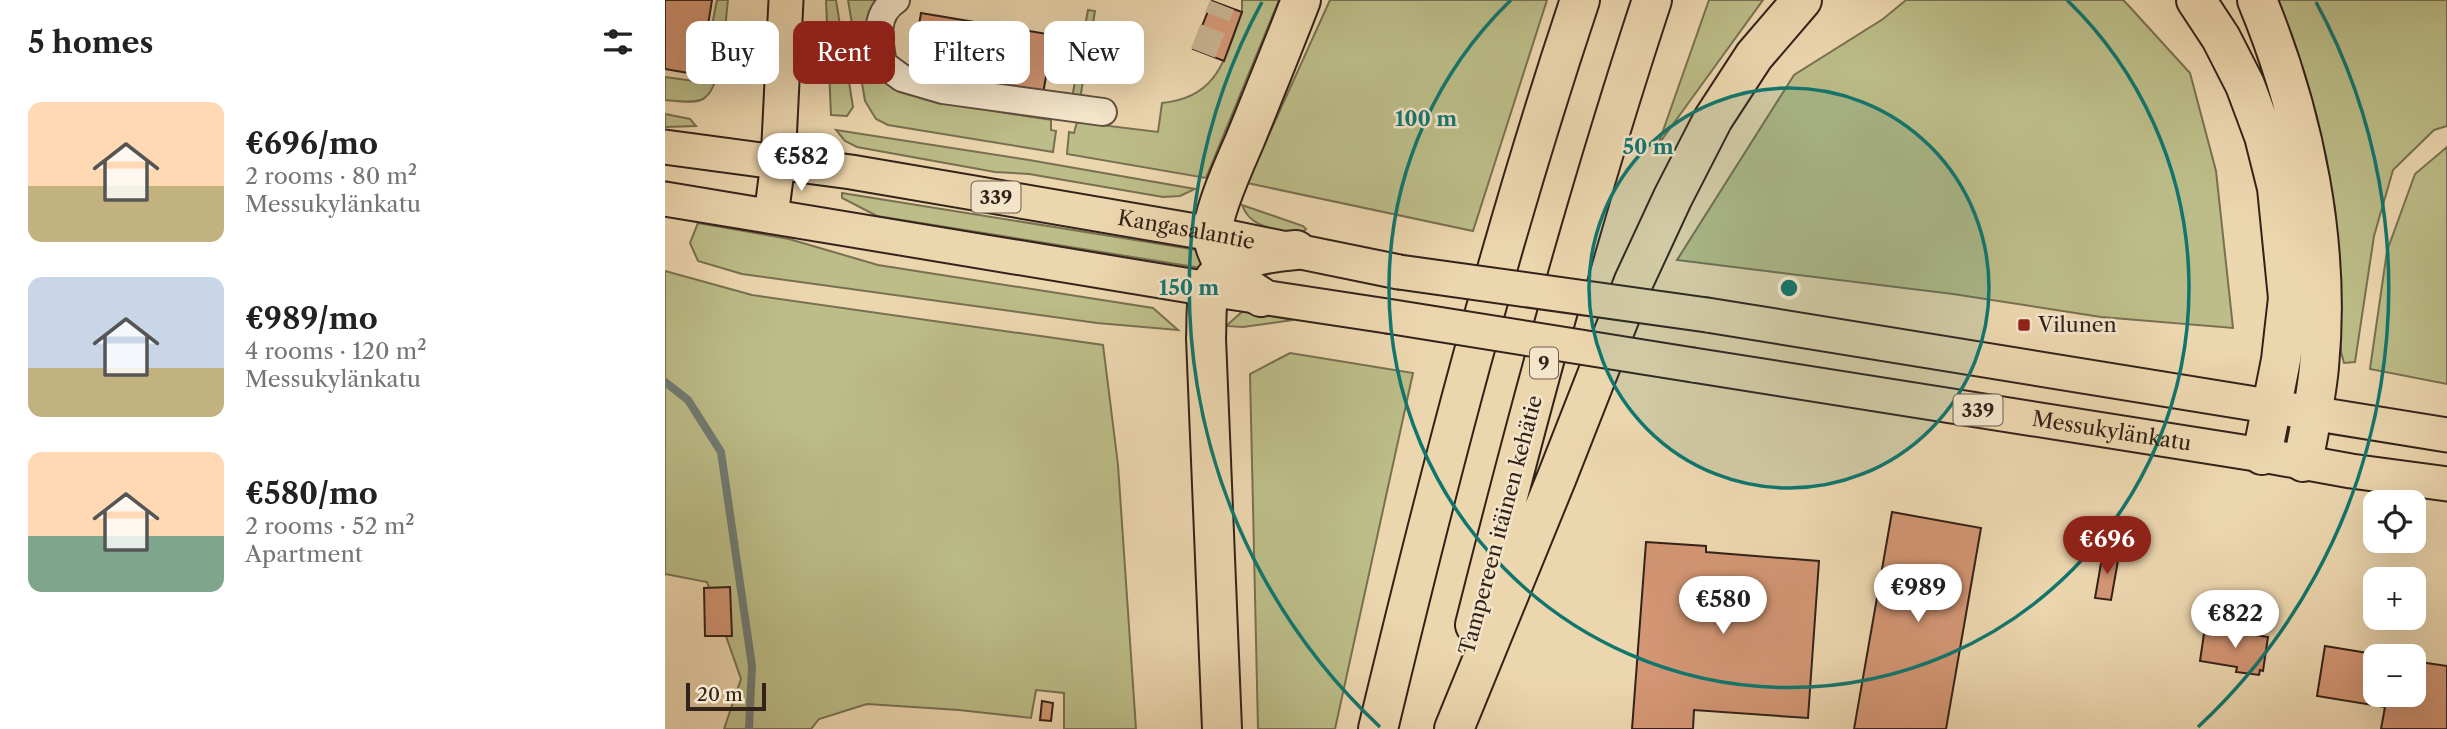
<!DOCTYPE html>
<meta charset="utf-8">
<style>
body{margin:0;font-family:"Libre Caslon Text",serif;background:#f6f6f6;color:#222;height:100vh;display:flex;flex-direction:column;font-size:26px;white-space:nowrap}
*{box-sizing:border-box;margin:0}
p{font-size:23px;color:#767676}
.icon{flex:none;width:38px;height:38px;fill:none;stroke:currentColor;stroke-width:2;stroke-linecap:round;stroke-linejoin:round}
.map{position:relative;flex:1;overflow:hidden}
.details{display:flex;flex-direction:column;background:#fff;width:665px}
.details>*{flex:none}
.top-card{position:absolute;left:21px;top:21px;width:665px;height:63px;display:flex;gap:14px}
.buttons{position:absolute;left:1698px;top:490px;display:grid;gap:14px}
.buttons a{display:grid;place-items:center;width:63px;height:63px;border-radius:14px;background:#fff;box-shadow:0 7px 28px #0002;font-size:35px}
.scale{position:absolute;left:21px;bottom:18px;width:80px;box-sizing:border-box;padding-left:7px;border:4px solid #33221a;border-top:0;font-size:19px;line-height:24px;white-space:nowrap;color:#33221a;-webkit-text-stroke:5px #f3e4ca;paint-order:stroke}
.price{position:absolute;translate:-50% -60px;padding:0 16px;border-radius:24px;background:#fff;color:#222;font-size:23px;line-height:46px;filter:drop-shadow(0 2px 4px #0008)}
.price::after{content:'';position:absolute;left:50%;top:42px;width:21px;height:16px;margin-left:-10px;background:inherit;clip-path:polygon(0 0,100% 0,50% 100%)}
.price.active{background:#8f2418;color:#fff}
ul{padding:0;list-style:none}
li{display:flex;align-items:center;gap:21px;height:175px;padding:0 28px}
li span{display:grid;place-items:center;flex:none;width:196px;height:140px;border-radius:14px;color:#555}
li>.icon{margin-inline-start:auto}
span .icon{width:84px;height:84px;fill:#fffc;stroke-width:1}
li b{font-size:30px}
h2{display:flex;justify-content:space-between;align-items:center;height:84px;padding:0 28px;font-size:30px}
.chip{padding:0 24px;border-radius:14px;background:#fff;box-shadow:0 7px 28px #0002;font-size:24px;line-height:63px}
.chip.active{background:#8f2418;color:#fff}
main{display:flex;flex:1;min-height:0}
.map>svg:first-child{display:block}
.green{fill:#bcbd88;stroke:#787051;stroke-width:2}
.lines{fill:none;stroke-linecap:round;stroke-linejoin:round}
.stream{stroke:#707c74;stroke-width:8}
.building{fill:#d39674;stroke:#33221a;stroke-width:2}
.minor-tunnel{stroke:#c7b290;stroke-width:26;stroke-dasharray:26 13;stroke-linecap:butt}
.minor-casing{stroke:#614f3f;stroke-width:30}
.major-casing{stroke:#33221a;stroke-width:37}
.highway-casing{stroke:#33221a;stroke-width:42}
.minor{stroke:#f3e4ca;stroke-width:26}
.major{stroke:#ecd6ae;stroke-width:33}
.highway{stroke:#ecd6ae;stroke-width:38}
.major-bridge-casing{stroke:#33221a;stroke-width:37;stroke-linecap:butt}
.major-bridge{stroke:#ecd6ae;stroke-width:33}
.ring{fill:none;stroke:#0f766e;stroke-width:3.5}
.poi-dot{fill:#8f2418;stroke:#f3e4ca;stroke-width:2.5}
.labels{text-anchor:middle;stroke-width:5;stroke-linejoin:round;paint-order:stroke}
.shield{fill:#f3e4ca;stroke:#6d5c4f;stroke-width:2}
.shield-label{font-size:19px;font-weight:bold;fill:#33221a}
.street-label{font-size:21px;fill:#33221a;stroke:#f3e4ca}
.poi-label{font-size:21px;fill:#33221a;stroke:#f3e4ca;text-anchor:start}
.centre{fill:#0f766e;stroke:#f3e4ca;stroke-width:3.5}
.ring-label{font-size:21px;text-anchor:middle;font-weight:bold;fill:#0f766e;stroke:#f3e4ca;stroke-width:5;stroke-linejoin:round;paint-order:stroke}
</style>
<main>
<section class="details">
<h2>5 homes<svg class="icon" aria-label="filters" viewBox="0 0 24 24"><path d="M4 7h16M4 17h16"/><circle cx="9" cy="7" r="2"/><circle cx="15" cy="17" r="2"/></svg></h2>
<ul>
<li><span style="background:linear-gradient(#ffd9b3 60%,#c2b280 0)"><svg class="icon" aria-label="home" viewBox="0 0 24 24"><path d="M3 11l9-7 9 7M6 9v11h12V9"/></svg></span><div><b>€696/mo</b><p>2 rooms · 80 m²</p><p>Messukylänkatu</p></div></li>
<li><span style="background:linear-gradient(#c9d6e8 65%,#c2b280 0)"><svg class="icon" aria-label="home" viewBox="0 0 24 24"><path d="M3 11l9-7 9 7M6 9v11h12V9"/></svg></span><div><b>€989/mo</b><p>4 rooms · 120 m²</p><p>Messukylänkatu</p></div></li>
<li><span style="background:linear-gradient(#ffd9b3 60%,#7fa58c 0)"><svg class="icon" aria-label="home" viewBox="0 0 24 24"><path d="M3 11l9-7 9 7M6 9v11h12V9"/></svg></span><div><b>€580/mo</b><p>2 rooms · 52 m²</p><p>Apartment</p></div></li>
</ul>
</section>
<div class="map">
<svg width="1782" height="729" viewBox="0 0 1782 729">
<rect width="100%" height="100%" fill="#ecd6ae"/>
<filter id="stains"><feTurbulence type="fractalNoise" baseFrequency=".00286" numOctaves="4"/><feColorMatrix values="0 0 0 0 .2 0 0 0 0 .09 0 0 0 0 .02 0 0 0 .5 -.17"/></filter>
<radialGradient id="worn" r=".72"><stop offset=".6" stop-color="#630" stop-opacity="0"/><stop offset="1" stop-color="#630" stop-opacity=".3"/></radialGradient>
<path class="green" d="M52 0H63C60 22 58 88 38 99 29 104 11 101 0 100V77L36 82Z
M161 0H171L188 107 182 116 166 115Z
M183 0H215L214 76C231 98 354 115 386 120V130L391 131 388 152 223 125 211 119 200 101Z
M577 0H614L541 178 402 154 404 132 409 133 412 122 493 132 497 103C554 98 560 57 577 12Z
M665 0H882L808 231 582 183Z
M1044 0H1098L993 145Z
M1241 0H1458L1463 5 1525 73 1551 171 1568 328 1436 317 1288 294 1012 260 1129 75 1218 19Z
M1608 0H1782V126L1769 130 1728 170 1709 236 1690 362 1679 363 1676 352 1670 208 1631 48Z
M423 10 430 11 415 99 407 98Z
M0 114 25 119 31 126 0 127Z
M171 130 364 160 530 189 515 196 498 197 364 174 330 172 192 147 180 141Z
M1782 147V384L1705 369 1722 251 1750 174Z
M177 193 539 251 536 268 212 216 177 198Z
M577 205 638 226 641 229 636 234C613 229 586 230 577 205Z
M33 223 124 239 213 265 488 308 513 330 432 323 77 274 33 261 25 243Z
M0 271 87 295 438 345 453 465 471 729H399V693L371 690 366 718 294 710 202 704 154 719 146 729H59L76 679 42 582 0 574Z
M578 311 628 320 578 327 561 326Z
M625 353 748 373 670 729H593L585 374Z"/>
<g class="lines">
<path class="stream" d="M0 382 23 400 56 452 87 666 84 729"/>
</g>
<path class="building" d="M0 0H47L35 75 0 69Z
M547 1 577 12 559 61 528 49Z
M256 13 388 35 378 94 246 72Z
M1227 512 1316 528 1281 729H1189Z
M981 542 1041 546V552L1154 561 1143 718 1029 710 1028 729H967Z
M1438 552 1454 555 1446 600 1430 598Z
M65 587 67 636H40L39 588Z
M1540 627 1603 637 1598 671 1595 670 1594 675 1571 672 1572 667 1535 661Z
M1660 646 1721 656H1710V695H1748V661L1782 666V729H1716L1720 707 1652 696Z
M377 701 388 703 386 721 375 720Z"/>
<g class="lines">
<path class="minor-tunnel" d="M538 53 557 5"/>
<defs>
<path id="minor" d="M231 0C208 15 214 41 218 64L237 78 278 90 438 112"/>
<g id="major">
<path id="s1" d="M0 147 186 172 548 234 734 272"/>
<path d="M0 199 544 289 722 316"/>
<path d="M106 216 113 163 121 0"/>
<path d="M1042 315 1782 435"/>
<path id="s2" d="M1028 365 1597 455 1686 471 1782 484"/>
</g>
<path id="highway" d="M1531 0 1556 38 1580 85 1599 136 1612 188 1623 298 1616 360 1597 455
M1592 0C1639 114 1666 244 1654 367 1651 399 1644 431 1638 462
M596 297C575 284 551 263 548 236 546 215 571 161 580 140 599 93 618 47 636 0
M810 625C863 415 919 206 987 0
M557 729 541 338C542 323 540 303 545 288 554 259 605 252 631 250
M713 729C772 484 835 239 915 0
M789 729 892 477 969 281 1008 197 1048 119 1089 56 1137 0"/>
</defs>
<use href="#minor" class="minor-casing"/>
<use href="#major" class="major-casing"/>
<use href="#highway" class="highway-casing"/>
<use href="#minor" class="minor"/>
<use href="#major" class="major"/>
<use href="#highway" class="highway"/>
<defs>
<path id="major-bridge" d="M734 272 1042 315
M722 316 1028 365"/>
</defs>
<use href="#major-bridge" class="major-bridge-casing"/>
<use href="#major-bridge" class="major-bridge"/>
</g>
<circle cx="1124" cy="288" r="200" fill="#0f766e" fill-opacity=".12"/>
<g class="ring">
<circle cx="1124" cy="288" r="200"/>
<path d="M1402 0A400 400 0 1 1 846 0"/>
<path d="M715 727A600 600 0 0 1 597 2M1651 2A600 600 0 0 1 1533 727"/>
</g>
<rect class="poi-dot" x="1352" y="318" width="14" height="14" rx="3.5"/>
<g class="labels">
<g class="shield">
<rect x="306.5" y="181.5" width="49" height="31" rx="5"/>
<rect x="865" y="347.5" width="28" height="31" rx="5"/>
<rect x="1288.5" y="394.5" width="49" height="31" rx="5"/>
</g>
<g class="shield-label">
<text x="331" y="204">339</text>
<text x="879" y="370">9</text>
<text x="1313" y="417">339</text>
</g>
<g class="street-label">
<text dy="7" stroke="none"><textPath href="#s1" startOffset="528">Kangasalantie</textPath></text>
<text dy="7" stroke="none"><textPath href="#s2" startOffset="424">Messukylänkatu</textPath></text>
<text transform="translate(836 525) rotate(-75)" y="7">Tampereen itäinen kehätie</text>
</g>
<g class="poi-label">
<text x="1373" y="332">Vilunen</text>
</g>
</g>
<circle cx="1124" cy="288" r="10" class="centre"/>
<g class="ring-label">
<text x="761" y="126">100 m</text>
<text x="983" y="154">50 m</text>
<text x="524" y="295">150 m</text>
</g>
<rect width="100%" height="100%" filter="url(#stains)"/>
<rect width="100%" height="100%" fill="url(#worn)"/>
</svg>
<div class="buttons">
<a><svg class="icon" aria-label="locate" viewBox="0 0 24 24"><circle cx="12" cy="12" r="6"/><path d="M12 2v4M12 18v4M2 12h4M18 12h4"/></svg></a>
<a>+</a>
<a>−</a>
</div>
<div class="scale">20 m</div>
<b class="price" style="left:136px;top:193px">€582</b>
<b class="price active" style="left:1442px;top:576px">€696</b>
<b class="price" style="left:1253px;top:624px">€989</b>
<b class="price" style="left:1058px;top:636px">€580</b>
<b class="price" style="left:1570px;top:650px">€822</b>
<div class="top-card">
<a class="chip">Buy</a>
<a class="chip active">Rent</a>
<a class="chip">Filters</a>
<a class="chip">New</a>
</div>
</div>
</main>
